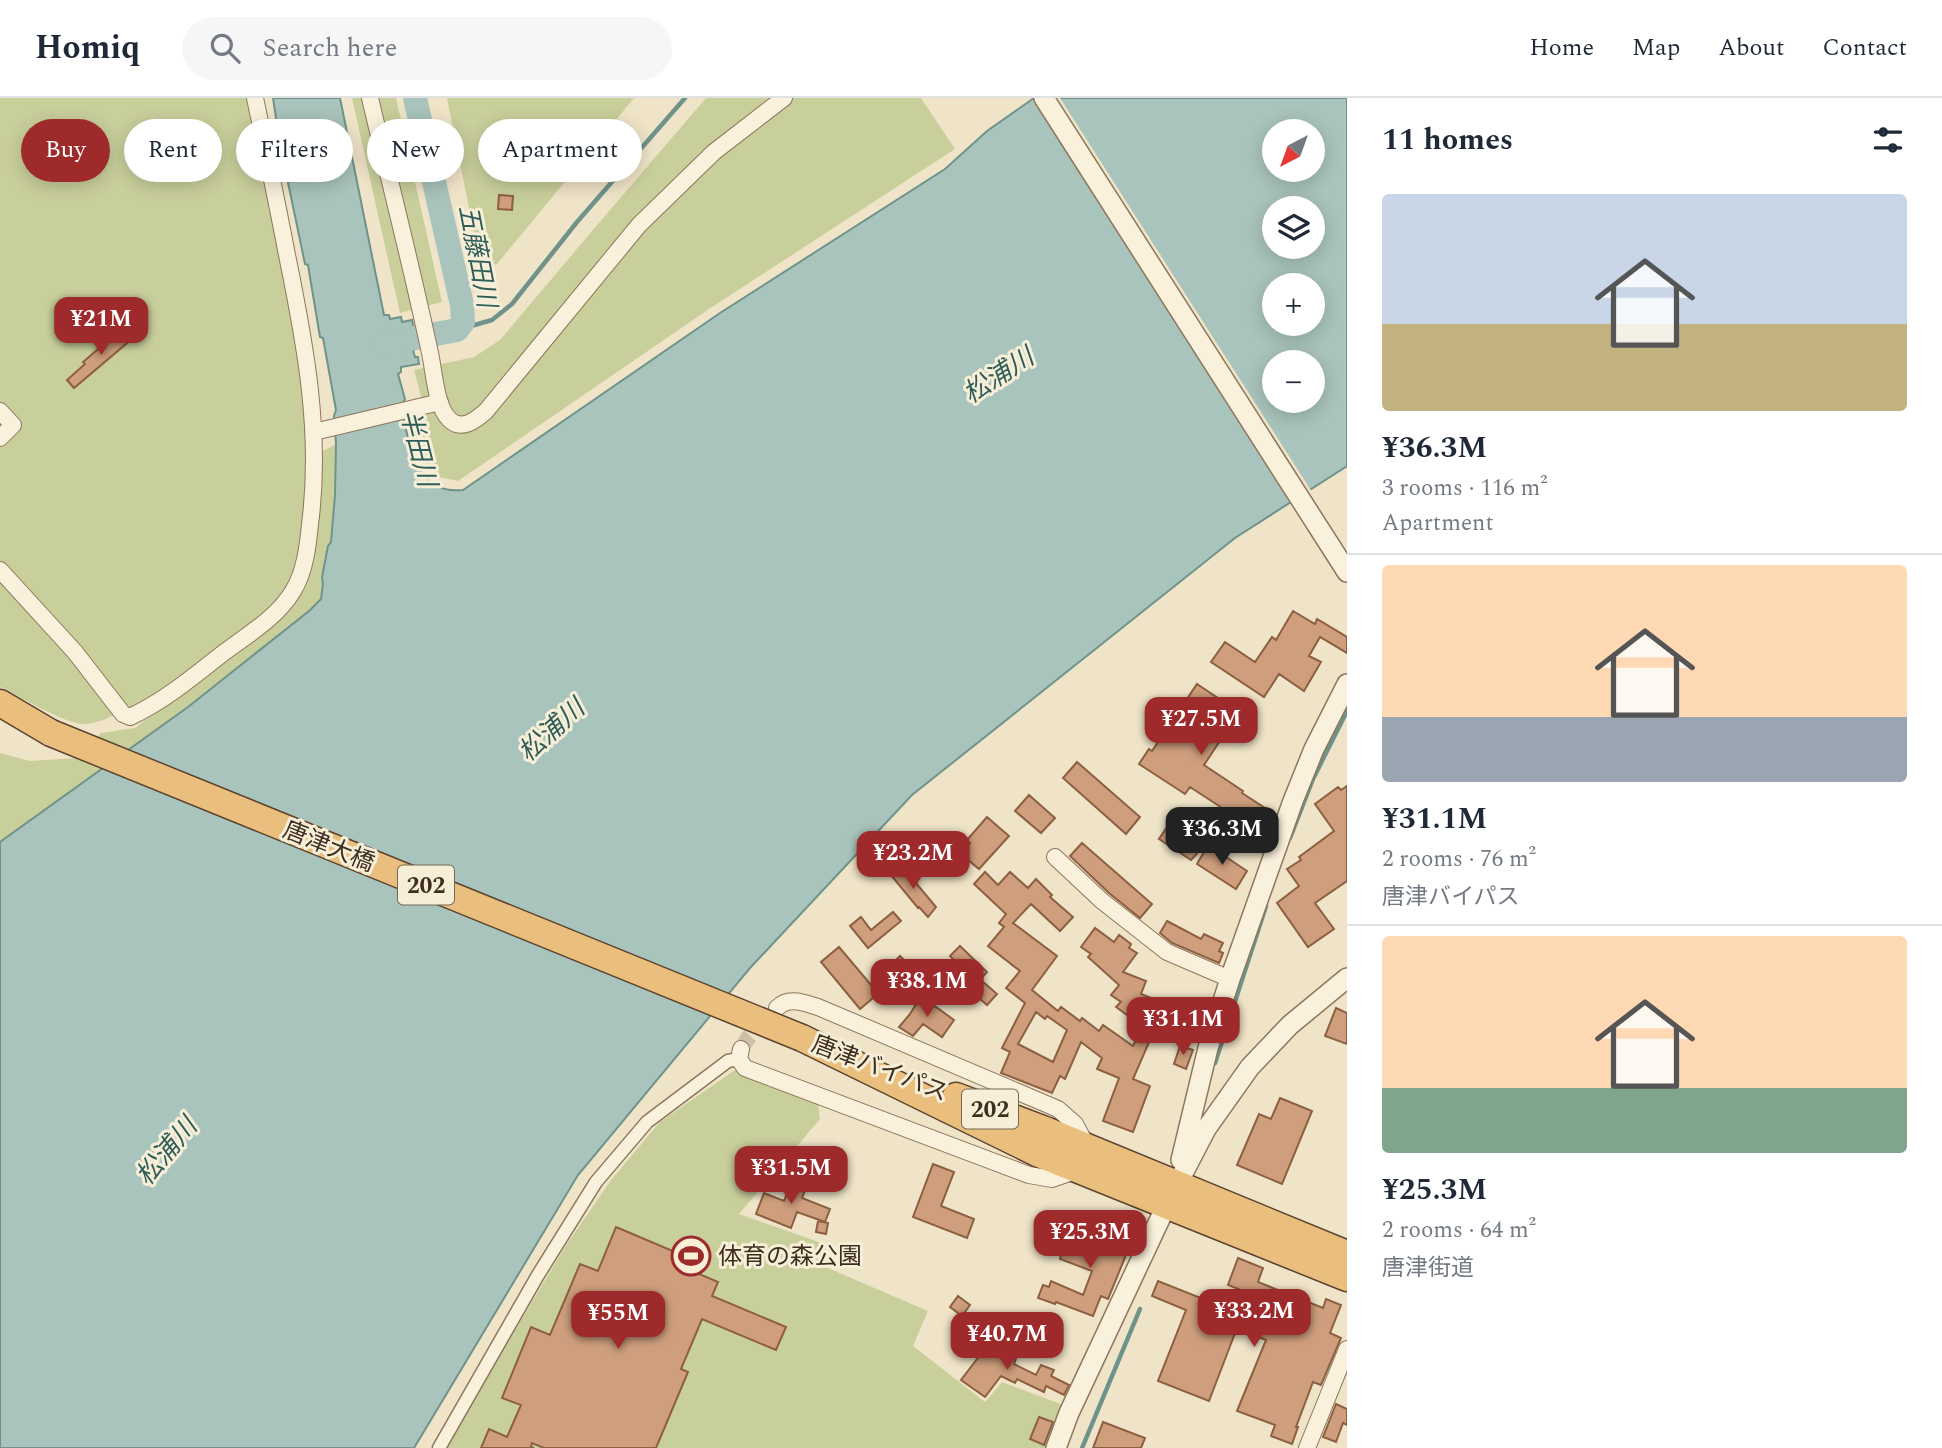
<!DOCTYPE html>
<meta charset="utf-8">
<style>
body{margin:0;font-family:Spectral,"Noto Sans JP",serif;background:#f6f6f7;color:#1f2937;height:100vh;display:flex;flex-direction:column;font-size:26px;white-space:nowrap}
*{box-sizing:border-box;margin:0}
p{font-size:23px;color:#747a83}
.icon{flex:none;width:38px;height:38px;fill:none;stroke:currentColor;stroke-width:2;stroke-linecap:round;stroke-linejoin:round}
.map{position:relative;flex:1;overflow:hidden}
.details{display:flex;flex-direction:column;background:#fff;width:595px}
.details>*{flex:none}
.guide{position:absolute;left:21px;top:21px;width:665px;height:63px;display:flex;gap:14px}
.needle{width:46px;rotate:221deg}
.tools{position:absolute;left:1262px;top:21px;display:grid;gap:14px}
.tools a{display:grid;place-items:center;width:63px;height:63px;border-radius:50%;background:#fff;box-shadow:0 4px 18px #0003;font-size:35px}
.price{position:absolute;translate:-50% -60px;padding:0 16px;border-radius:14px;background:#9e2a2b;color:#fff;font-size:23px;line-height:46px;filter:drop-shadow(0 2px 4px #0008)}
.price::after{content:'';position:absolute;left:50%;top:42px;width:21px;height:16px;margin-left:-10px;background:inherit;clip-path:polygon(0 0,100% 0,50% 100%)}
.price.on{background:#222;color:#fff}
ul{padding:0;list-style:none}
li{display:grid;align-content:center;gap:14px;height:371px;padding:0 35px}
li+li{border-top:2px solid #e0e1e3}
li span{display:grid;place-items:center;height:217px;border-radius:7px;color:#555}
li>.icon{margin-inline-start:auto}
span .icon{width:126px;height:126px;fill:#fffc;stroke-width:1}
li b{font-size:30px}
h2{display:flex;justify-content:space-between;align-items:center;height:84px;padding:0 35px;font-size:30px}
.pill{padding:0 24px;border-radius:32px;background:#fff;box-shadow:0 4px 18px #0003;font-size:24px;line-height:63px}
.pill.on{background:#9e2a2b;color:#fff}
header{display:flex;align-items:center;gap:42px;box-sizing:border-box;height:98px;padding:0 35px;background:#fff;border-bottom:2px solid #e0e1e3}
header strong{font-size:33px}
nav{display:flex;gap:38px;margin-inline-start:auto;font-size:24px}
.search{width:490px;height:63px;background:#f6f6f7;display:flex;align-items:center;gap:18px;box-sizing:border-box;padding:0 24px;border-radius:38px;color:#747a83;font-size:26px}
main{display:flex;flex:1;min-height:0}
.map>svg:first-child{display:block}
.green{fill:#c9cf9b}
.water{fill:#a9c4bc;stroke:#6f938a;stroke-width:2;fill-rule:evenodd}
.pier{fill:#f0e4c8}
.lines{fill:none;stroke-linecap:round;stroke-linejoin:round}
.stream{stroke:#6f938a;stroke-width:4.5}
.river{stroke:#a9c4bc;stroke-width:24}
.building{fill:#cf9f7d;stroke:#8d5f41;stroke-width:2;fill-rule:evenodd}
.minor-tunnel{stroke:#ccc0a6;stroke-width:16;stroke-dasharray:16 8;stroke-linecap:butt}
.pedestrian-casing{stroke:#8d765c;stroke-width:15}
.minor-casing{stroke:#8d765c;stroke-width:18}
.tertiary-casing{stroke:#8d765c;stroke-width:22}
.trunk-casing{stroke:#5b4430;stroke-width:29}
.pedestrian{stroke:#faf1dc;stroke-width:12}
.minor{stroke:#faf1dc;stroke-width:16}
.tertiary{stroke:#faf1dc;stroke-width:19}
.trunk{stroke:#eabe7c;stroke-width:26}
.trunk-bridge-casing{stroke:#5b4430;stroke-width:29;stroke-linecap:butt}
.trunk-bridge{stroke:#eabe7c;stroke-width:26}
.labels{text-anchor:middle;stroke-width:6;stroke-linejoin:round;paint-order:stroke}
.shield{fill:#f7eed8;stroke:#756857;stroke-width:2}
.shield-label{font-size:23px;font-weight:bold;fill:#3d2e20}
.street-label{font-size:24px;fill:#3d2e20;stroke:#f7eed8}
.poi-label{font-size:24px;fill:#3d2e20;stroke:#f7eed8;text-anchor:start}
.water-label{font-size:26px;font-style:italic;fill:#2f5d5a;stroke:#f7eed8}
</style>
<header>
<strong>Homiq</strong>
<div class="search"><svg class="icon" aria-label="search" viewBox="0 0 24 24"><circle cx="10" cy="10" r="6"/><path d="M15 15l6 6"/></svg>Search here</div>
<nav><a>Home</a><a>Map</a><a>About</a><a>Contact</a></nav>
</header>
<main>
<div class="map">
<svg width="1347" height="1350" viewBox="0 0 1347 1350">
<rect width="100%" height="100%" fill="#f0e4c8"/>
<path class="green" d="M0 0H248L299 248 310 372 299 465 281 504 132 616 120 612C112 620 97 625 85 626 67 627 18 598 0 589Z
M352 0H396L442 204 400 215Z
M447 0H634L497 166 488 168 479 160Z
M706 0H921L955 51 712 209 458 383 438 379 420 360 410 319 425 313 414 272 474 259 500 242 592 133Z
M336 346 335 397 331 444 328 448 322 479 323 486 321 501 309 513 188 609 0 744V655L30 663 76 660 101 635 135 630 271 526 313 440 323 353Z
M735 972 818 1005 820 1021 739 1116 827 1147 821 1167 928 1213 913 1248 985 1304 1002 1284 1063 1307 1045 1350H444L565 1149 611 1082 660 1024Z"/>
<path class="water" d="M273 0H340L384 217H389L390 221 401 219 402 224 412 222 418 250 413 252 415 259H418L419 266 401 269V274L398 276 405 301 401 309C410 345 413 397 463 392L720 215 945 71 987 33 1034 0H1347V368L1235 440 912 697 750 870 578 1077 414 1350H0V744L188 609 309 513 321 501 323 486 322 479 328 448 331 444 335 397 336 346 334 318 336 312 323 240 320 239 308 167 305 166 280 46ZM1274 33H1312V72H1274ZM1274 110H1312V149H1274ZM1274 187H1312V226H1274ZM1274 264H1312V303H1274Z"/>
<path class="pier" d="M1035 0H1060L1312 394 1295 406Z"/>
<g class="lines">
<path class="stream" d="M457 232 492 222 512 206 577 124 685 0
M1290 740 1313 681 1347 613
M1215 965 1266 808
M1082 1350 1140 1211"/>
<path class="river" d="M383 246 457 232 463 224 462 207 415 0"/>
</g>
<path class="building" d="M499 97 513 98 512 112 498 111Z
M124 229 133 240 74 290 67 282 85 266 83 264Z
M1293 513 1315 526 1317 521 1347 539V555L1320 539 1309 558 1321 564 1304 593 1279 576 1264 599 1211 564 1225 544 1255 564 1272 539 1276 542Z
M1197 586 1239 614 1204 667 1243 693 1242 695 1265 710 1243 743 1233 736 1242 723 1190 689 1185 696 1139 666 1149 651 1152 653Z
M1077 664 1140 719 1126 736 1063 680Z
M1347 688V783L1315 805 1334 831 1308 849 1277 805 1299 788 1287 771 1301 762 1299 759 1334 733 1315 706 1338 689 1341 692Z
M1029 697 1055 720 1041 735 1015 713Z
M987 719 1009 738 979 771 961 756 970 745 967 742Z
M1171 723 1206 746 1191 762 1159 741Z
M1082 745 1152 806 1140 820 1109 795 1070 758Z
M1208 747 1247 773 1236 791 1197 766Z
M901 767 936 809 928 819 919 809 918 810 890 776Z
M985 774 998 787 1010 774 1028 790 1036 781 1052 797 1050 799 1073 819 1060 833 1031 806 1013 825 1057 858 1032 892 1058 913 1061 909 1080 923 1082 920 1099 933 1103 927 1133 948 1142 928 1116 909 1121 904 1111 897 1119 887 1088 859 1091 856 1081 849 1095 830 1114 844 1119 837 1131 846 1129 850 1137 855 1123 874 1146 883 1141 896 1171 908 1172 904 1191 912 1188 920 1197 924 1193 934 1159 921 1133 981 1150 988 1133 1034 1103 1023 1119 980 1097 971 1102 960 1081 944 1065 981 1060 978 1052 995 1001 975 1010 954 1002 950 1025 905 1006 890 1020 873 988 848 1004 829 999 825 1006 816 974 786ZM1036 914 1045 921 1047 918 1067 932 1053 964 1018 946Z
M893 814 901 823 868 850 850 828 861 819 871 832Z
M1167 823 1201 841 1204 836 1223 845 1219 853 1223 855 1219 865 1172 845 1160 835Z
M960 848 987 874 977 885 950 858Z
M839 849 871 887 900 858 919 877 906 890 897 881 893 885 892 884 860 911 821 864Z
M982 883 997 896 987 907 972 894Z
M921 898 954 922 942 939 923 926 913 938 899 929 910 916Z
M1336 910 1347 915V946L1325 938Z
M1180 948 1193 952 1186 971 1174 966Z
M1280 1000 1312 1013 1282 1086 1237 1067 1259 1016 1271 1021Z
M827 1066 843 1078 835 1089 819 1077Z
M933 1066 954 1074 941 1108 974 1121 967 1140 913 1119Z
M793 1080 808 1085 802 1100 830 1111 825 1124 797 1114 791 1130 756 1116 764 1095 784 1103Z
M1110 1121 1128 1127 1120 1149 1128 1152 1108 1201 1101 1198 1093 1218 1056 1204 1055 1206 1038 1200 1043 1187 1049 1189 1051 1183 1083 1197 1092 1173 1060 1161 1061 1157 1051 1153 1056 1139 1087 1151 1088 1148 1098 1152Z
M818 1123 828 1125 826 1136 816 1134Z
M616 1129 694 1162 690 1172 718 1184 712 1198 786 1229 776 1252 702 1221 681 1271 688 1274 656 1350H544L532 1345 531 1349 534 1350H481L489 1331 507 1339 521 1307 502 1300 531 1229 550 1237 580 1166 598 1173Z
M1238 1160 1263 1170 1258 1184 1323 1210 1326 1201 1341 1207 1330 1235 1341 1240 1321 1287 1313 1284 1296 1329H1298L1292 1346 1271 1338 1275 1327 1237 1313 1266 1242 1237 1230 1209 1303 1158 1283 1186 1212 1152 1198 1158 1183 1266 1226 1274 1205 1228 1187Z
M958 1198 970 1207 962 1218 950 1209Z
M986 1243 1017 1258 1014 1266 1036 1277 1041 1267 1054 1272 1051 1278 1069 1287 1064 1297 1046 1288 1044 1294 1017 1281 1015 1285 1001 1278 985 1299 961 1282 980 1257Z
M1336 1306 1347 1311V1327L1343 1325 1336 1344 1323 1339Z
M1039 1319 1053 1324 1044 1347 1030 1341Z
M1103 1324 1145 1340 1141 1350H1093Z"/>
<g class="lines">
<path class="minor-tunnel" d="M741 951 748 940 766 921"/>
<defs>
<path id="pedestrian" d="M439 1350 538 1177 596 1084 647 1024 728 963 739 961"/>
<path id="minor" d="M370 0C390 85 412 170 430 255 434 273 436 309 449 321 461 334 476 322 486 313L639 127 714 54 784 0
M0 313 13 327 0 340
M314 334 440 304
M0 472 75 554 123 616 130 619C164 603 193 579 222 556 247 537 277 520 293 493 305 474 308 447 310 426 322 335 305 245 287 157 277 104 266 52 255 0
M1055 759 1102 803 1167 854 1230 881
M777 910C789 898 804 905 818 909L1058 1011 1075 1026 1088 1050
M741 951 739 961 745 970 1029 1077 1052 1081 1078 1072
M1307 1350 1347 1251"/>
<path id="tertiary" d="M1044 0 1347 474
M1181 1062 1208 950 1230 881 1293 703 1314 651 1347 586
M1056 1350 1069 1315 1166 1108 1206 1031 1250 969 1290 927 1347 880"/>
<path id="trunk" d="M0 605 51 635
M802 940 1039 1056 1347 1180
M956 998 1048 1033 1347 1156"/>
</defs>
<use href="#pedestrian" class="pedestrian-casing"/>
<use href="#minor" class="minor-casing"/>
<use href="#tertiary" class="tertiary-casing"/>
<use href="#trunk" class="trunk-casing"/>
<use href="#pedestrian" class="pedestrian"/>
<use href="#minor" class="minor"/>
<use href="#tertiary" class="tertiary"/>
<use href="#trunk" class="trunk"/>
<defs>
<path id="trunk-bridge" d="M51 635 802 940"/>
</defs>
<use href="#trunk-bridge" class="trunk-bridge-casing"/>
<use href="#trunk-bridge" class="trunk-bridge"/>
</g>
<defs>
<symbol id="stadium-ring" viewBox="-11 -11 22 22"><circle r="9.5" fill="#f7eed8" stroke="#9e2a2b" stroke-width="1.5"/><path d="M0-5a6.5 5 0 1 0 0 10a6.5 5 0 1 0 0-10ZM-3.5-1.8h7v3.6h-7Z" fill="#9e2a2b"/></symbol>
</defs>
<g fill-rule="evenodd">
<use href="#stadium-ring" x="669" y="1136" width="44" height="44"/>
</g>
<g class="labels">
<g class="shield">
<rect x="398" y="767.5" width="56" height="39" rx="5"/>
<rect x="962" y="991.5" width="56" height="39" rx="5"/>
</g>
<g class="shield-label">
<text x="426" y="795">202</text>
<text x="990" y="1019">202</text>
</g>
<g class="street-label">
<text transform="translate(329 748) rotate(22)" y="8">唐津大橋</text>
<text transform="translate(880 970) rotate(21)" y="8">唐津バイパス</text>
</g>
<g class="poi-label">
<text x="718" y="1166">体育の森公園</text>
</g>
<g class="water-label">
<text transform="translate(478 158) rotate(79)" y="9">五藤田川</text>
<text transform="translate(998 277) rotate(-33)" y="9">松浦川</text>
<text transform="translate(419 350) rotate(76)" y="9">半田川</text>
<text transform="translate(551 632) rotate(-42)" y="9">松浦川</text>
<text transform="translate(166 1053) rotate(-50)" y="9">松浦川</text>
</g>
</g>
</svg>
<div class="tools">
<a><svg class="needle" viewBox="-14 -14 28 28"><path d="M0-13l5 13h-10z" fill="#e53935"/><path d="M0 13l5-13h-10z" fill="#747a83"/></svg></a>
<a><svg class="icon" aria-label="layers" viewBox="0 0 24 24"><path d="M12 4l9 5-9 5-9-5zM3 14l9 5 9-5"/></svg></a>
<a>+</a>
<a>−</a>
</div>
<b class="price" style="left:101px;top:259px">¥21M</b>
<b class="price" style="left:1201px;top:659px">¥27.5M</b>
<b class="price on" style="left:1222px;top:769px">¥36.3M</b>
<b class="price" style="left:913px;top:793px">¥23.2M</b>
<b class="price" style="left:927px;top:921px">¥38.1M</b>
<b class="price" style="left:1183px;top:959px">¥31.1M</b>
<b class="price" style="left:791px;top:1108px">¥31.5M</b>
<b class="price" style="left:1090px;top:1172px">¥25.3M</b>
<b class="price" style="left:1254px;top:1251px">¥33.2M</b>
<b class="price" style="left:618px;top:1253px">¥55M</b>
<b class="price" style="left:1007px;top:1274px">¥40.7M</b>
<div class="guide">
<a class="pill on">Buy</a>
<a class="pill">Rent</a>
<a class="pill">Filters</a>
<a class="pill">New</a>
<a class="pill">Apartment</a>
</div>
</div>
<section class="details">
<h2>11 homes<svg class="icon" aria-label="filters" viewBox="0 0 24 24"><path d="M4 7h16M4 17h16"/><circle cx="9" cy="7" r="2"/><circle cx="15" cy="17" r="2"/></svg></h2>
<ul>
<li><span style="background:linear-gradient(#c9d6e8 60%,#c2b280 0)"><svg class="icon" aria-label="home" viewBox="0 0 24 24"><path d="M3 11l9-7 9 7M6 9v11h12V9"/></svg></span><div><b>¥36.3M</b><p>3 rooms · 116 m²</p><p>Apartment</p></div></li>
<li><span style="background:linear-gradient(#ffd9b3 70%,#9aa5b1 0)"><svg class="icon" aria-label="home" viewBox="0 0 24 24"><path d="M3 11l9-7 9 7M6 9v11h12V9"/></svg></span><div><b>¥31.1M</b><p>2 rooms · 76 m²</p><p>唐津バイパス</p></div></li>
<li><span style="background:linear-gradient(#ffd9b3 70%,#7fa58c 0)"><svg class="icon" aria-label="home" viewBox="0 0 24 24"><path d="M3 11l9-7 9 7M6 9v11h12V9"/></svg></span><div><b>¥25.3M</b><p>2 rooms · 64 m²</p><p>唐津街道</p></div></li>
</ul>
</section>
</main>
